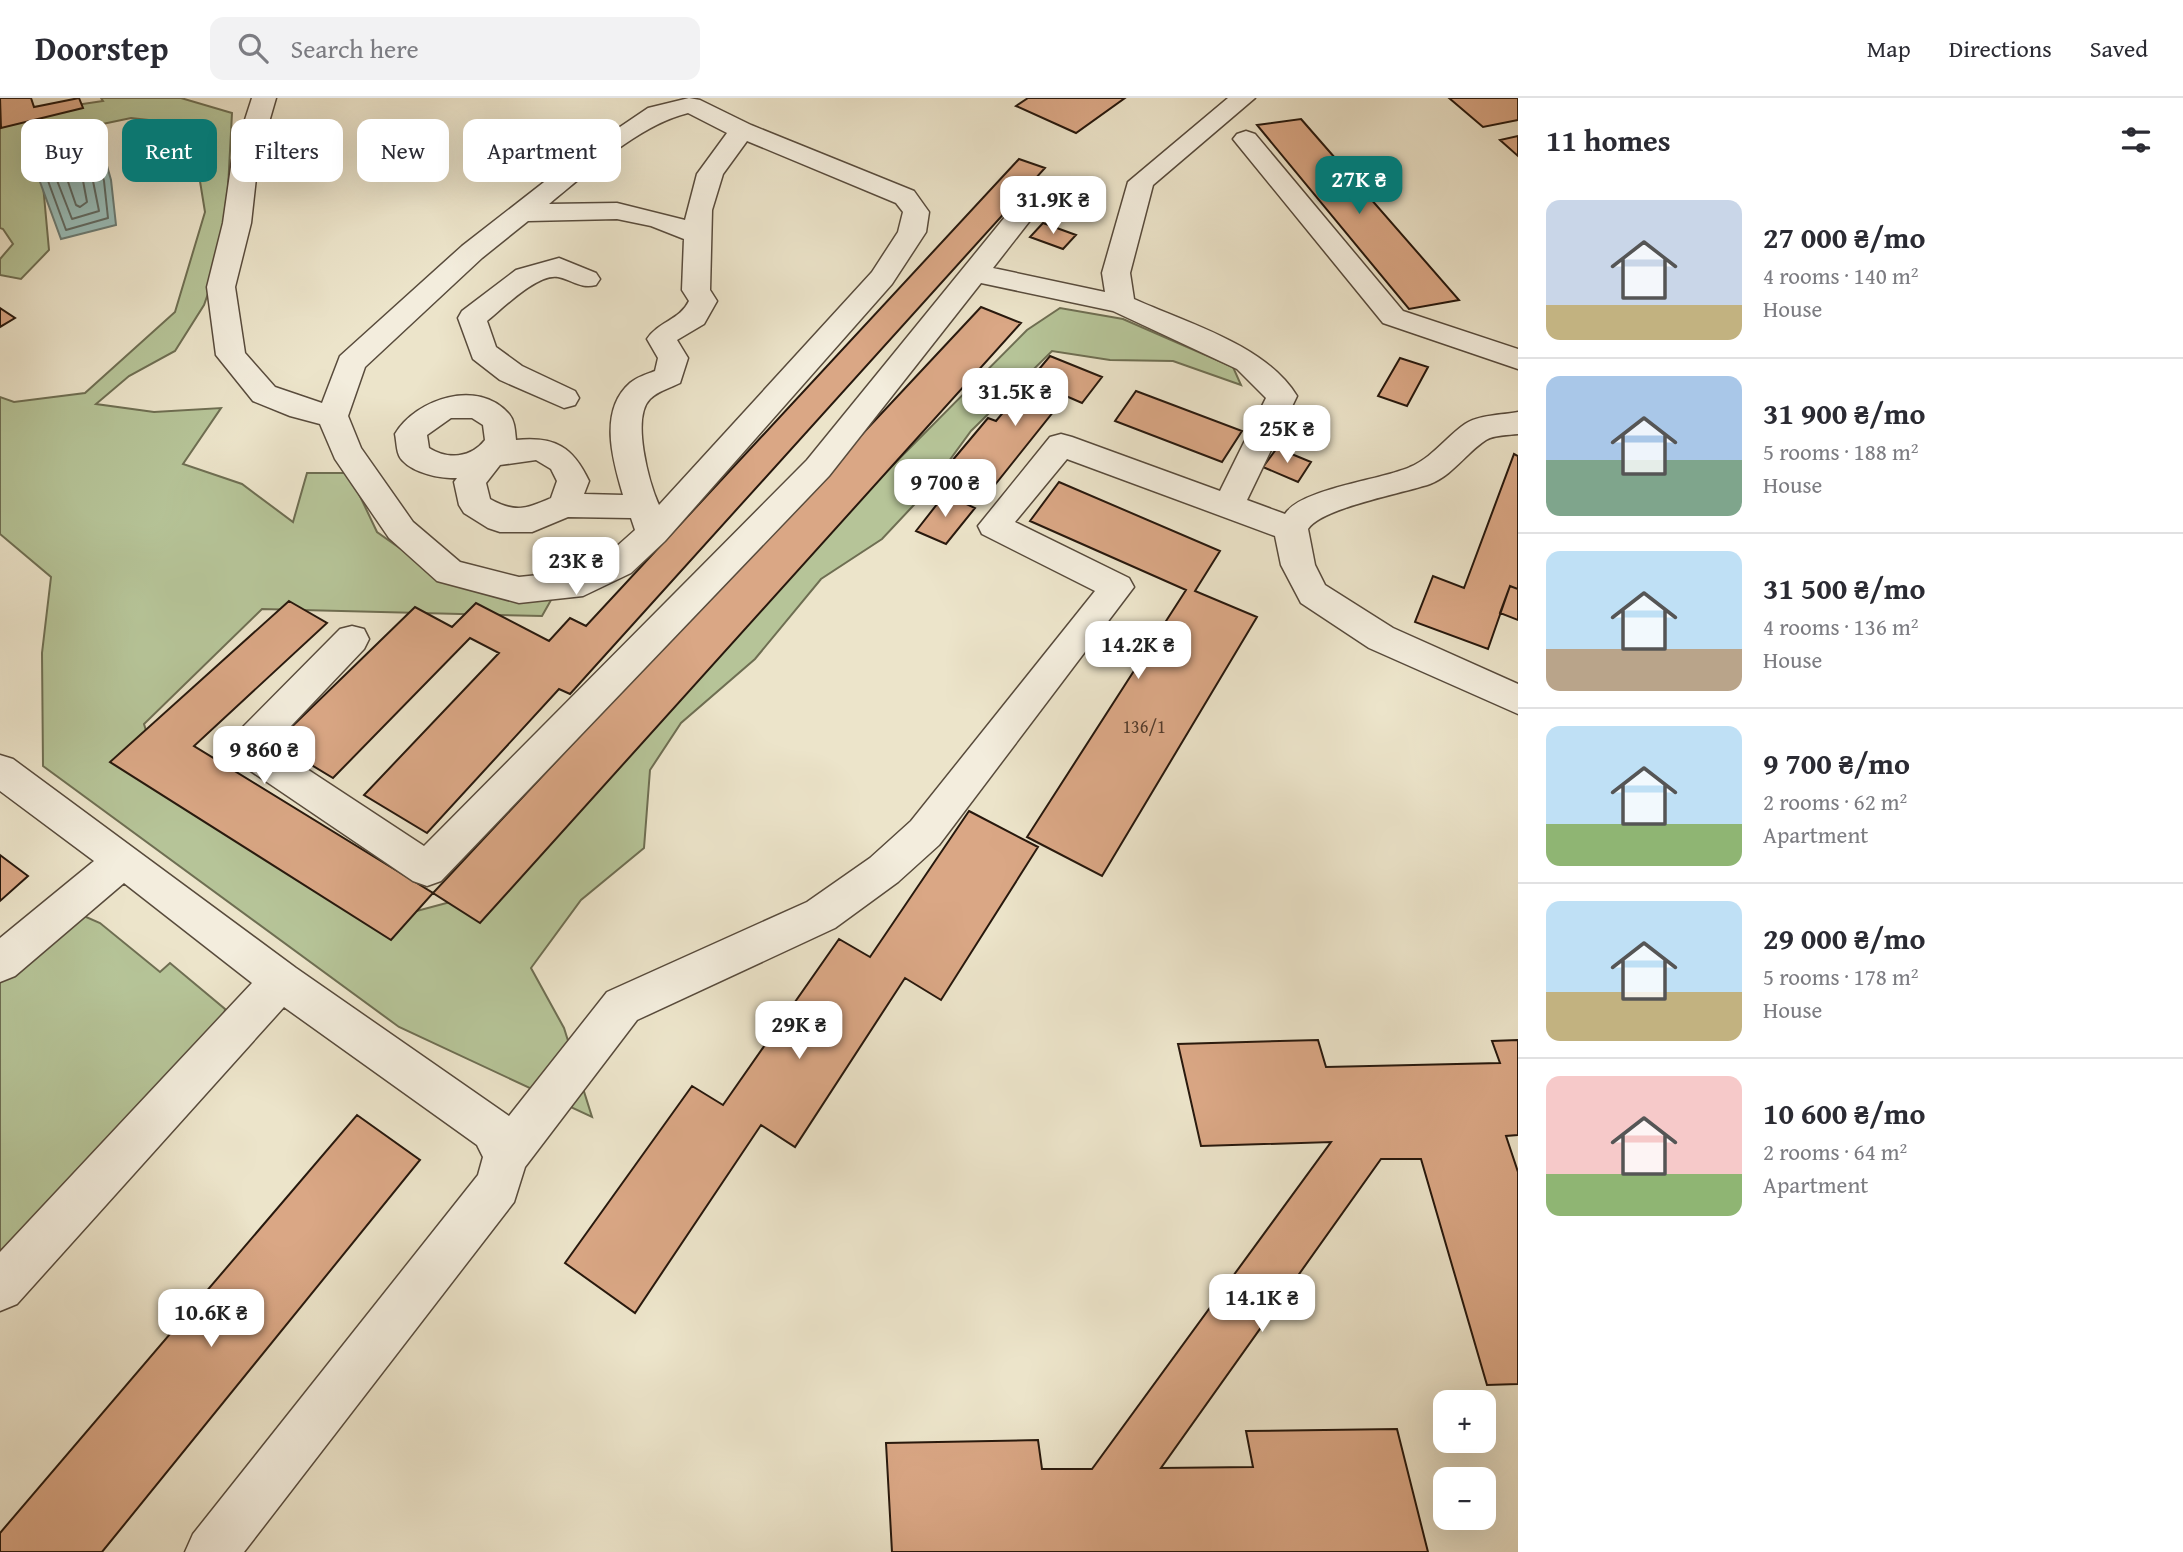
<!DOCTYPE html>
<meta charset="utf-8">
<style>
body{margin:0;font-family:"Gentium Book Plus",serif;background:#f2f2f3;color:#2b2b33;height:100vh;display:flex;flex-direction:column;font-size:26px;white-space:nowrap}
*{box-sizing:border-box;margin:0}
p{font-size:23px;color:#7c7c81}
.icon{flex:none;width:38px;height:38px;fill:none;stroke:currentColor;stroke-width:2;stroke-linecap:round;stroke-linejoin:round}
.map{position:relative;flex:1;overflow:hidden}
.sheet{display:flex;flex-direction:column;background:#fff;width:665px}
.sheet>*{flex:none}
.banner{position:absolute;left:21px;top:21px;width:665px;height:63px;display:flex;gap:14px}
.fabs{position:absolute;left:1433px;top:1292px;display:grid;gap:14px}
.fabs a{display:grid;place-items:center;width:63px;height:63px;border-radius:14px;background:#fff;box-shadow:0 7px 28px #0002;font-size:35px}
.price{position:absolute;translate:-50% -60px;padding:0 16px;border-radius:14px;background:#fff;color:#222;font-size:23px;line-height:46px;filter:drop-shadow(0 2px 4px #0008)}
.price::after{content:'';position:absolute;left:50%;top:42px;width:21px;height:16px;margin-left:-10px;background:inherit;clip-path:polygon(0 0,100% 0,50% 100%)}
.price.on{background:#0f766e;color:#fff}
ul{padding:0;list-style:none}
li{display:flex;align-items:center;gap:21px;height:175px;padding:0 28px}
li+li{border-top:2px solid #e1e1e2}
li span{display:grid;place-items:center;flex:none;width:196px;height:140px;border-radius:14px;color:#555}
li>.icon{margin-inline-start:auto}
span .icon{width:84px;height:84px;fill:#fffc;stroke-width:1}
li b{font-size:30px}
h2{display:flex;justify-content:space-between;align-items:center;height:84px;padding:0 28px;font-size:30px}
.chip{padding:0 24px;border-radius:14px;background:#fff;box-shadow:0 7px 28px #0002;font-size:24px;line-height:63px}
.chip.on{background:#0f766e;color:#fff}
header{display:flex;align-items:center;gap:42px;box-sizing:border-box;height:98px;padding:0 35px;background:#fff;border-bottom:2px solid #e1e1e2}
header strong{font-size:33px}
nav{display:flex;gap:38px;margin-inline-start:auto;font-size:24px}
.search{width:490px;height:63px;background:#f2f2f3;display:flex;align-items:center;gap:18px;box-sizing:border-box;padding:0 24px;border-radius:14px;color:#7c7c81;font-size:26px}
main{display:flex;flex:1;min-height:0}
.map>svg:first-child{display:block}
.green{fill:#b6c498;stroke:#6e6e52;stroke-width:2}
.water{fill:#99beba;stroke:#6b7c75;stroke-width:2}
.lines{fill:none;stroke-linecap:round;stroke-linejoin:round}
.shore{stroke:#606b64;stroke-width:2}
.building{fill:#daa785;stroke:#27180d;stroke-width:2}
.minor-casing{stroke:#584b3c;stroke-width:3}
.minor{fill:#f3eddd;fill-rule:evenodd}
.labels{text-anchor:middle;stroke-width:6;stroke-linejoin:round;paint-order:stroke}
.number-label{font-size:18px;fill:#543c2b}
</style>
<header>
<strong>Doorstep</strong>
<div class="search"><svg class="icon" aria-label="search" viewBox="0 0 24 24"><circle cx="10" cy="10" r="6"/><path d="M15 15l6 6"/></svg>Search here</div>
<nav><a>Map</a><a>Directions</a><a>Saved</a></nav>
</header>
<main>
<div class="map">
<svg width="1518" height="1454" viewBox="0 0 1518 1454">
<rect width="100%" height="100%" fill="#ece4ca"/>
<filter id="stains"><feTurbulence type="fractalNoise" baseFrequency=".00286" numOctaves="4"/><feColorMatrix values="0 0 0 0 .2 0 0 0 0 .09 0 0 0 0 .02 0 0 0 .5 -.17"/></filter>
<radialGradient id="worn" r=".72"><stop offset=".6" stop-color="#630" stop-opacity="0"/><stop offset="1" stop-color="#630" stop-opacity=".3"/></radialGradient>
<path class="green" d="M0 0 22 15 103 3 101 0H181L232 15 225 147 204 207 175 253 129 278 96 306 154 314 221 310 183 366 242 386 293 424 307 375H349L377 434 438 477 555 495 542 518 262 511 144 626 166 697 372 825 495 792 758 503 1027 232 1060 210 1123 221 1233 269 1241 287 1173 263 1110 262 1052 253 971 333 927 393 882 441 821 481 755 561 681 625 650 672 644 750 581 802 531 870 564 930 592 1019 399 929 43 668 42 555 51 479 0 436V299L14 304 85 295 175 214 205 114 198 71 184 26 131 20 74 32 40 54 49 152 21 181 0 177V161L13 146 3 131 0 130Z
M77 815 100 825 160 874 170 865 225 911 224 920 0 1154V879Z"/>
<path class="water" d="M98 36 111 82 116 127 61 141 29 54Z"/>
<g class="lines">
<path class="shore" d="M90 46 94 48 104 83 108 120 66 132 40 61Z
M84 56 88 58 99 113 72 121 51 67Z
M77 69 81 72 87 104 80 109 76 107 65 75Z"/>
</g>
<path class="building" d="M0 0H31L34 9 79 0 83 10 1 30Z
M1028 0H1125L1076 35 1016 8Z
M1449 0H1518V22L1483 29Z
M1301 21 1459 202 1409 211 1257 27Z
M1518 38V58L1500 42Z
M1019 61 1045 70 570 596 559 591 427 735 364 697 499 555 470 540 333 680 275 645 415 509 452 529 476 505 549 543 570 520 586 528Z
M1043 125 1076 137 1063 151 1030 139Z
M981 209 1021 225 480 825 433 795Z
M0 210 15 220 0 229Z
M1050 258 1102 279 1082 305 1066 298 982 403 936 382 988 320 996 323Z
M1400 260 1428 269 1407 308 1378 298Z
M1136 293 1242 333 1222 364 1115 323Z
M1277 350 1311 364 1298 384 1263 369Z
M1514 356 1518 358V491L1510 488 1488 551 1415 524 1433 478 1464 490Z
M1059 384 1220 453 1195 493 1257 519 1102 778 1027 739 1186 492 1030 423Z
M945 396 975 410 946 446 916 433Z
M1510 488 1518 491V522L1500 515Z
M289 503 327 525 194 648 433 795 391 842 110 664Z
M969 713 1038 749 941 902 905 880 795 1049 761 1027 635 1215 565 1165 692 988 723 1007 839 841 870 859Z
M0 757 28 778 0 803Z
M1318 942 1326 969 1500 965 1492 943 1518 942V1037L1506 1038 1518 1074V1286L1487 1287 1421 1061H1381L1161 1370 1253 1369 1246 1333 1397 1331 1428 1454H892L886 1345 1038 1342 1042 1371H1092L1331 1044 1201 1048 1178 946Z
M357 1017 420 1062 102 1454H0V1435Z"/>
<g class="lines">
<defs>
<path id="minor" d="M252 0H276L258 62 251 125 235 189 245 255 275 289 322 305 340 258 462 148 580 56 648 10 689 0 700 2 751 27 914 93 929 114 926 134 892 186 665 443 631 475 583 498 519 505 437 483 389 440 335 361 320 326 290 318 253 303 216 257 207 189 223 125 232 62ZM688 15 727 35 697 76 685 122 617 105 549 106C588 74 639 27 688 15ZM747 43 896 105 903 114 898 134 872 174 659 407C649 385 631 320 650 301 658 293 670 290 680 285L688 260 677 242 704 226 717 203 710 192 712 112 723 76ZM617 121 651 128 684 141 682 192 689 203C680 222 659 223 647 241L658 260 655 273C647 276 637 279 630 285 598 313 613 363 623 397L584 396 589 383C573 349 555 338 516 342 515 333 515 323 509 316 478 280 416 301 395 336 397 345 396 357 403 363 414 375 441 381 457 380L454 384 459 407 464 415 488 430 500 434H532L568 419 631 420 635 432 607 457 577 473 519 479 460 464 413 424 361 350 348 318 365 269 482 160 528 123ZM451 320H472L483 327 485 342C471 360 448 362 429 350L427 337ZM536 362 551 371 557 383 551 400C526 411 515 415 490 401L486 385 500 367Z
M1228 0H1255L1153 87 1130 175 1134 201C1187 225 1266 247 1297 298L1247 402 1285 416C1300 391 1381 382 1410 369 1432 360 1446 339 1465 326 1478 317 1502 317 1518 314V336C1509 337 1494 337 1486 342 1466 355 1453 377 1430 386 1404 395 1321 410 1308 431L1315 467 1325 487 1393 530 1518 586V616L1369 550 1301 505 1281 467 1275 438 1067 361 1015 424 1129 480 1134 489 939 747 898 784 835 830 637 922 525 1069 514 1104 244 1454H185L193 1436 478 1077 483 1059 477 1047 284 909 17 1206 0 1213V1154L252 885 124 785 15 878 0 884V840L94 763 0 693V657L13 661 296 870 509 1018 607 894 807 804 870 760 911 723 1095 493 982 436 978 428 1050 339 1061 336 1072 339 1220 393 1266 300 1237 271 1113 213 981 185 829 378 441 783 427 788 413 783 233 661 227 650 233 639 340 531 352 528 364 531 369 541 364 551 272 648 424 748 807 362 1031 87 1040 85 1049 87 1053 93 993 170 1105 194 1102 175 1128 84Z
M1246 33 1255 36 1403 213 1518 251V271L1383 225 1237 46 1233 41 1237 36Z
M559 160 596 175 600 181 596 187C580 191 573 182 558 179 538 175 503 210 487 223L496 249 522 268 575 293 579 300 575 307 564 310 500 282 473 261 458 220 462 213 516 172Z"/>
</defs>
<use href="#minor" class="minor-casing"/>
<use href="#minor" class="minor"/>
</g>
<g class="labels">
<g class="number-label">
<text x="1144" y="635">136/1</text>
</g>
</g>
<rect width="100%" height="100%" filter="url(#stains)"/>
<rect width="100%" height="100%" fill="url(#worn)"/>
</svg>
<div class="fabs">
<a>+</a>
<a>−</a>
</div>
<b class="price on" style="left:1359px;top:118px">27K ₴</b>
<b class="price" style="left:1053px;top:138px">31.9K ₴</b>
<b class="price" style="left:1015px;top:330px">31.5K ₴</b>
<b class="price" style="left:1287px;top:367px">25K ₴</b>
<b class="price" style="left:945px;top:421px">9 700 ₴</b>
<b class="price" style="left:576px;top:499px">23K ₴</b>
<b class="price" style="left:1138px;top:583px">14.2K ₴</b>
<b class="price" style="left:264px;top:688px">9 860 ₴</b>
<b class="price" style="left:799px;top:963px">29K ₴</b>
<b class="price" style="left:1262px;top:1236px">14.1K ₴</b>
<b class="price" style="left:211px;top:1251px">10.6K ₴</b>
<div class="banner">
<a class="chip">Buy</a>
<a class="chip on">Rent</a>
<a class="chip">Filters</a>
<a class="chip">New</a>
<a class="chip">Apartment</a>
</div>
</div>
<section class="sheet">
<h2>11 homes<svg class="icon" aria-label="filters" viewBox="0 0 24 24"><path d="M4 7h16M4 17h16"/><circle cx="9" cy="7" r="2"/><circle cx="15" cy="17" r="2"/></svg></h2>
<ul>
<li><span style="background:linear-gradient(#c9d6e8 75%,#c2b280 0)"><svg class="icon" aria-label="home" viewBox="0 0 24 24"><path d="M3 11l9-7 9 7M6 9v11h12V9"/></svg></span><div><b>27 000 ₴/mo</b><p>4 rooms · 140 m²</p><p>House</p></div></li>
<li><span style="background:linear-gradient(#a9c7e8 60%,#7fa58c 0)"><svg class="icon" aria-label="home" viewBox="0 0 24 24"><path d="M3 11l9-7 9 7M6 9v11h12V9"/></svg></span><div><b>31 900 ₴/mo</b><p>5 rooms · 188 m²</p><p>House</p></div></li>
<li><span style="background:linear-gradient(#bfe0f5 70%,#b9a48a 0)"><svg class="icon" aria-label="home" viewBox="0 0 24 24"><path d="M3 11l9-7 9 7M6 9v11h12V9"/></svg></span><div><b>31 500 ₴/mo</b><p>4 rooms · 136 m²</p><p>House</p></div></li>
<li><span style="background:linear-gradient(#bfe0f5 70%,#8fb573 0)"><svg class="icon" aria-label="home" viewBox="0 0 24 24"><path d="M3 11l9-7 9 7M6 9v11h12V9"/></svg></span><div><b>9 700 ₴/mo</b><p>2 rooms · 62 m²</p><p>Apartment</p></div></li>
<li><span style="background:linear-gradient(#bfe0f5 65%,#c2b280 0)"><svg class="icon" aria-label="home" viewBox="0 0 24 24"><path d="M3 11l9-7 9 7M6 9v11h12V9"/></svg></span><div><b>29 000 ₴/mo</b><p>5 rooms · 178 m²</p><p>House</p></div></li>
<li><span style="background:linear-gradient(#f6c9c9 70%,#8fb573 0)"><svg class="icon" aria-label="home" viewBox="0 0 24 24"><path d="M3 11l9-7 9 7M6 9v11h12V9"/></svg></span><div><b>10 600 ₴/mo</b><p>2 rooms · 64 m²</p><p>Apartment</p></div></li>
</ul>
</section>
</main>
